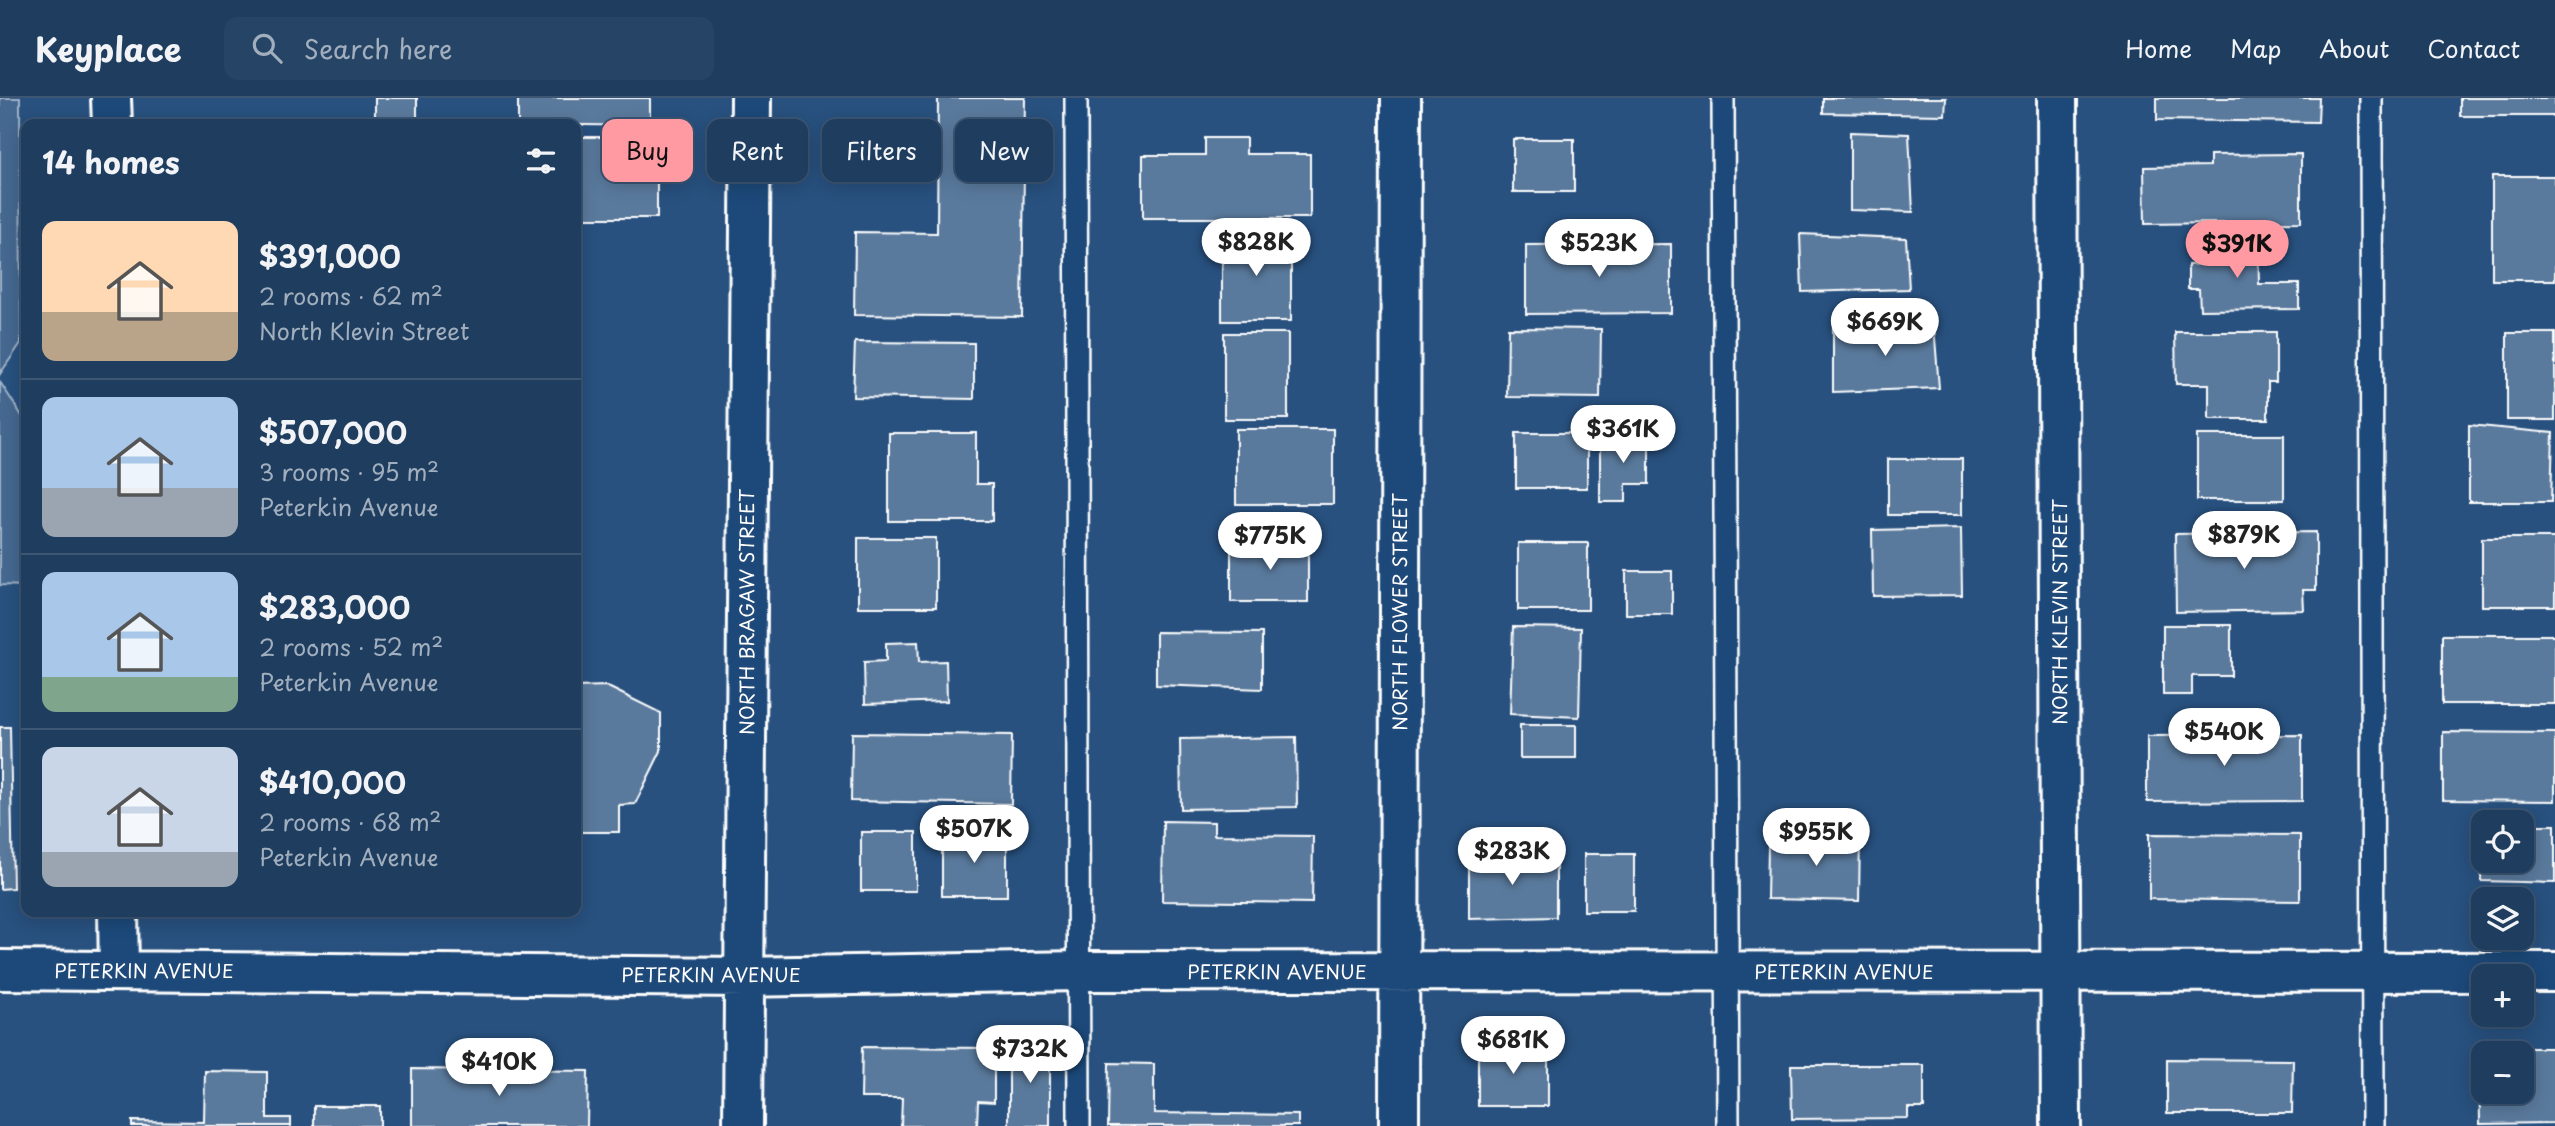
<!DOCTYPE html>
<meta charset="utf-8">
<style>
body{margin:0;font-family:"Playpen Sans",sans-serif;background:#264465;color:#f1f3f6;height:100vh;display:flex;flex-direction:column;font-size:26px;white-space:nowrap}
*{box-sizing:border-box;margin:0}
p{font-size:23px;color:#a1aebd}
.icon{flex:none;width:38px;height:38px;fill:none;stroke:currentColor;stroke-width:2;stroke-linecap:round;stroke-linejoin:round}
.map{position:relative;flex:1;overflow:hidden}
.panel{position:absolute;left:21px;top:21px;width:560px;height:798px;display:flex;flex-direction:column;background:#1e3d5f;border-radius:14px;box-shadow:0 4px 18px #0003,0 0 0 2px #3c5674}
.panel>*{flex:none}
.banner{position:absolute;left:602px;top:21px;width:665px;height:63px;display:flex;gap:14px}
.tools{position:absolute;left:2471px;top:712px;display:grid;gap:14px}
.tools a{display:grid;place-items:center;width:63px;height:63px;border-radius:14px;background:#1e3d5f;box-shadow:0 4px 18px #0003,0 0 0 2px #3c5674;font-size:35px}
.price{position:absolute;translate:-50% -60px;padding:0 16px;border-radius:24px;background:#fff;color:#222;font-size:23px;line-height:46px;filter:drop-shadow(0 2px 4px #0008)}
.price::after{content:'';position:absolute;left:50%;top:42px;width:21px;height:16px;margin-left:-10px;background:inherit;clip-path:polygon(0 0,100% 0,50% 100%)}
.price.active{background:#ff9aa2;color:#111}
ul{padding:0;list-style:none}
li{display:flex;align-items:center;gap:21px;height:175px;padding:0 21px}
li+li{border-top:2px solid #3c5674}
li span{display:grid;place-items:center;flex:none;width:196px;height:140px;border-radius:14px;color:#555}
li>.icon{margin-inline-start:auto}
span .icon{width:84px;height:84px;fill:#fffc;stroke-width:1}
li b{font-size:30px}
h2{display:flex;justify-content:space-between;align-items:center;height:84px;padding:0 21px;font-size:30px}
.pill{padding:0 24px;border-radius:14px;background:#1e3d5f;box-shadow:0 4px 18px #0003,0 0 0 2px #3c5674;font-size:24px;line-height:63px}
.pill.active{background:#ff9aa2;color:#111}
header{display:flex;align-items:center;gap:42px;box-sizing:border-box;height:98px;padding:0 35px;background:#1e3d5f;border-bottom:2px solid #3c5674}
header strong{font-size:33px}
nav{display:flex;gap:38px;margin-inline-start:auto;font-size:24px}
.search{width:490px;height:63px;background:#264465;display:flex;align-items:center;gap:18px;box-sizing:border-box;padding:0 24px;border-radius:14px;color:#a1aebd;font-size:26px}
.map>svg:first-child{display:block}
.grass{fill:#446890;stroke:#a2b4c8;stroke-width:2}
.building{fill:#5a7a9d;stroke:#fff;stroke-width:2;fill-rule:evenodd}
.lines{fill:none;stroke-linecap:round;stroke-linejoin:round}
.service-casing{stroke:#fff;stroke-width:26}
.minor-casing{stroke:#fff;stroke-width:44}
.service{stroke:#1f4a7a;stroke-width:21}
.minor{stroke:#1f4a7a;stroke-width:38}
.labels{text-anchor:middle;stroke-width:5;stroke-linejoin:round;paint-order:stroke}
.street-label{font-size:19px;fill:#fff;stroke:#1f4a7a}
</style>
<header>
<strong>Keyplace</strong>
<div class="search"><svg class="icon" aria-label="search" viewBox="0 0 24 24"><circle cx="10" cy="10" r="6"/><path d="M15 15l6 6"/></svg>Search here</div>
<nav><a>Home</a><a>Map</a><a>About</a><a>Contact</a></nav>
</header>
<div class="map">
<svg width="2555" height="1028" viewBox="0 0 2555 1028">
<rect width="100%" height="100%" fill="#28517f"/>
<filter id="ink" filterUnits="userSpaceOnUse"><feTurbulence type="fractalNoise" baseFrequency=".0143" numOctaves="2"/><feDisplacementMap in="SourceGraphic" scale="14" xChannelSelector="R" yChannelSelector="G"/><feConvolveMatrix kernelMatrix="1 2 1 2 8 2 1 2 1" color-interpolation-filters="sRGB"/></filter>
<g filter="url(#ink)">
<path class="grass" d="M0 0H20L21 245 0 276Z
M0 284 24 321 25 488 0 487Z"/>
<path class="building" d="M375 0H417V26H375Z
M518 0H650V28L518 26Z
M938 0H1025L1022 219 854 217 855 134 937 135Z
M1823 0H1946L1945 17 1823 15Z
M2157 0H2319L2318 24 2157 22Z
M2460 0H2555V18H2460Z
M1850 34 1909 36 1913 114 1850 112Z
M576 39H657V120H576Z
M1205 40H1246V56H1310V120H1143V57H1205Z
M1513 41H1574V94H1513Z
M2301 56V124L2145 126 2144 69 2210 68V57Z
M2492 78H2555V182H2492Z
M1800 136 1906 140 1909 191 1802 194Z
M1222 137H1291V223H1222Z
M2200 144H2258L2259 186H2299V211L2200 212 2199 191H2188V167L2200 166Z
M1671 146V215L1526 216V147Z
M1934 227 1939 290 1833 294V229Z
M1508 230 1601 231 1600 300 1507 299Z
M2175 234H2276V284H2268V321H2209V286H2176Z
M1224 235H1288V321H1224Z
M2507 235H2555V322H2507Z
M855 244 974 245V301L853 299Z
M2469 327 2553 335 2551 404H2469Z
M1236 331H1333V406H1236Z
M889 335H976V386H992V423H889Z
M1516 335H1587V390H1516Z
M1600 337H1649V386H1626V404H1600Z
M2197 337H2284V402H2197Z
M1888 361H1962V417H1888Z
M1961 430 1962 497 1873 498 1872 432Z
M2316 434V492H2303L2304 512 2176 514 2175 436Z
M858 440H936V509H858Z
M2482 440H2555V508H2482Z
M1231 444H1308V504H1231Z
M1518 445H1588V512H1518Z
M1626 473H1672V516H1626Z
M2163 527H2231V578H2192V597H2163Z
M1513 529 1581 530 1579 619 1510 616Z
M1156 534 1262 535V591L1156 587Z
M2442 537H2555V606H2442Z
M918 544 919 564 946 563 947 603 865 606 864 564 886 563V545Z
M606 588 661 615V653L635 706 619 707V734H576V589Z
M1520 627H1576V660H1520Z
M0 629H10L13 790 0 791Z
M2443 634 2555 635V703L2443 702Z
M852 635 1012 637 1011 706 851 703Z
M2302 637V703L2147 704V638Z
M1296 639 1297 709 1181 711 1180 641Z
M1163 723 1214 724V737L1313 738 1312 805 1162 803Z
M2483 726V763H2522V727H2555V785L2481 783Z
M1799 733 1860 734 1859 803 1767 801 1768 747H1799Z
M861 734H916V793H861Z
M942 736H1007V798H942Z
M2149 736 2300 737V803L2149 801Z
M1584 756H1634V813H1584Z
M1556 757V819L1469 821V758Z
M1009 946H1050V1028H1009Z
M862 949 994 950V1004L978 1003 977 1028H901L902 1000H861Z
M1478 949H1548V1008H1478Z
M2479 950H2555V1025L2480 1026ZM2483 956H2522V994H2483Z
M2167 961 2293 962 2292 1015H2167Z
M1109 965 1154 966V1015L1298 1017V1028H1108Z
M1791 967H1924V1010H1908V1020L1792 1021Z
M412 971 588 973 587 1028H412Z
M205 973 267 974V1020H291V1028H132V1023L204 1024Z
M314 1008H380V1028H314Z"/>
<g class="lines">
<defs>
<path id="service" d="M1076 0 1079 1028
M1723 0 1728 1028
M2371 0 2373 1028"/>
<path id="minor" d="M111 0 112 26
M2057 0 2061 1028
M118 814 119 872
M0 872 744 879 1081 873 2555 874
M743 1028 751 0
M1399 1028 1401 0"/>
</defs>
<use href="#service" class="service-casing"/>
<use href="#minor" class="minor-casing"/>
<use href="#service" class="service"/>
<use href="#minor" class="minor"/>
</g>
</g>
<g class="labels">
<g class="street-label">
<text transform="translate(747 514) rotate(-90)" y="7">NORTH BRAGAW STREET</text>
<text transform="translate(1400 514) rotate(-90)" y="7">NORTH FLOWER STREET</text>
<text transform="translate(2060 514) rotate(-90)" y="7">NORTH KLEVIN STREET</text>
<text x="144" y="880">PETERKIN AVENUE</text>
<text x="1277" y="881">PETERKIN AVENUE</text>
<text x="1844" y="881">PETERKIN AVENUE</text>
<text x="711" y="884">PETERKIN AVENUE</text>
</g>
</g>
</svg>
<div class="tools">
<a><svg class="icon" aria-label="locate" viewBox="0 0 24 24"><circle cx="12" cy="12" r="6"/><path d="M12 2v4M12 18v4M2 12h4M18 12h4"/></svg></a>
<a><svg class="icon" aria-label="layers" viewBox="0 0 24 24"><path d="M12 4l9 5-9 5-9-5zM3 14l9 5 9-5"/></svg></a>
<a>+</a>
<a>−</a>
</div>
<b class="price" style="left:1256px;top:180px">$828K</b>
<b class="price" style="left:1599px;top:181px">$523K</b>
<b class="price active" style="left:2237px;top:182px">$391K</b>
<b class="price" style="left:1885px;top:260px">$669K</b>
<b class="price" style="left:1623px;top:367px">$361K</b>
<b class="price" style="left:2244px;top:473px">$879K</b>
<b class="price" style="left:1270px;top:474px">$775K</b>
<b class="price" style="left:2224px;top:670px">$540K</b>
<b class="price" style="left:974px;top:767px">$507K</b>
<b class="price" style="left:1816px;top:770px">$955K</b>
<b class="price" style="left:1512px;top:789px">$283K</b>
<b class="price" style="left:1513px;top:978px">$681K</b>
<b class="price" style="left:1030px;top:987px">$732K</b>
<b class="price" style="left:499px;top:1000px">$410K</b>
<div class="banner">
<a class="pill active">Buy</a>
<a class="pill">Rent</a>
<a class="pill">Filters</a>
<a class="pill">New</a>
</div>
<section class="panel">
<h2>14 homes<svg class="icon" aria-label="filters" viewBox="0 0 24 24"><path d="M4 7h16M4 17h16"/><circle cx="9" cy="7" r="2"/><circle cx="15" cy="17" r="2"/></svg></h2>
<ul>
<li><span style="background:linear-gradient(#ffd9b3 65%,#b9a48a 0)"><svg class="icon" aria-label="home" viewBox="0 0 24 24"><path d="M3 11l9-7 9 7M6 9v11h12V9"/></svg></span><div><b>$391,000</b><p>2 rooms · 62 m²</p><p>North Klevin Street</p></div></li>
<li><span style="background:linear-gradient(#a9c7e8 65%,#9aa5b1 0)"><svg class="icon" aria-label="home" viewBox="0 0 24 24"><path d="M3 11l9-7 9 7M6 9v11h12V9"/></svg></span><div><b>$507,000</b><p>3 rooms · 95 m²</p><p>Peterkin Avenue</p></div></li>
<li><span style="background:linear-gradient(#a9c7e8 75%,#7fa58c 0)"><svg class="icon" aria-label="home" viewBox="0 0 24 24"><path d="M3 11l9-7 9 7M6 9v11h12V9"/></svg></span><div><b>$283,000</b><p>2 rooms · 52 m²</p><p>Peterkin Avenue</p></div></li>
<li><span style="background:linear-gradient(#c9d6e8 75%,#9aa5b1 0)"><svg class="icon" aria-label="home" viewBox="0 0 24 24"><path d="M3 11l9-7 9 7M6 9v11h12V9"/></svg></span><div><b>$410,000</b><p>2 rooms · 68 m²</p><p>Peterkin Avenue</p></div></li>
</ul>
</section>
</div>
